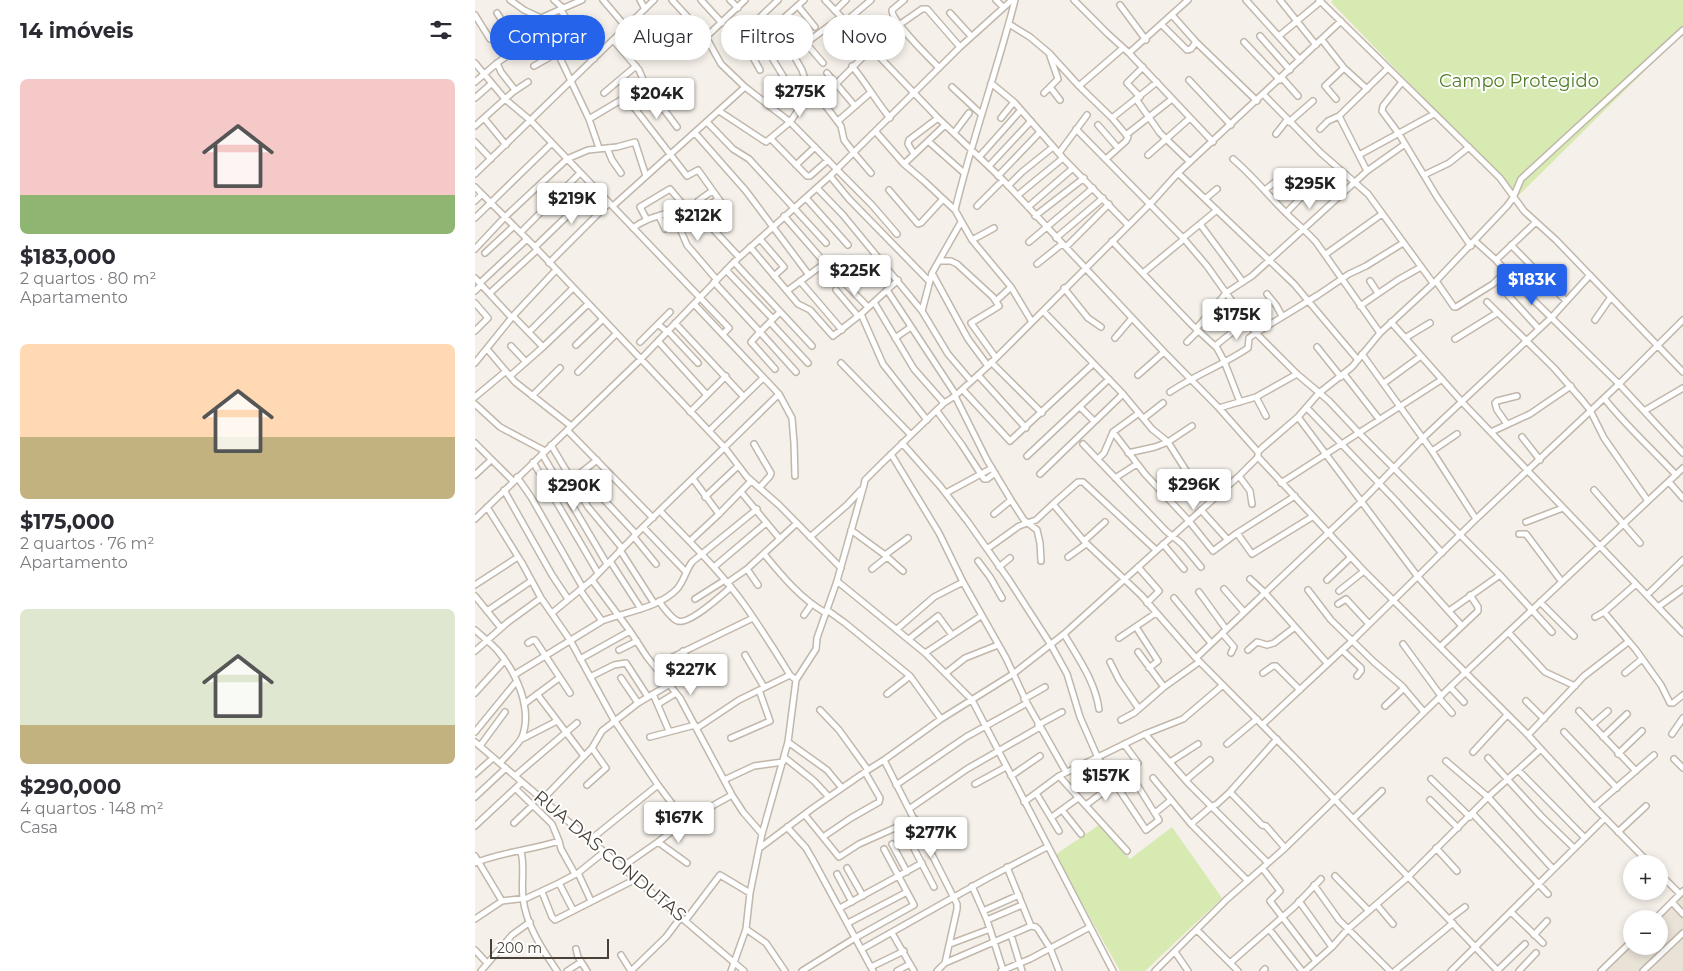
<!DOCTYPE html>
<html lang="pt">
<meta charset="utf-8">
<style>
body{margin:0;font-family:Montserrat,sans-serif;background:#f2f2f3;color:#2b2b33;height:100vh;display:flex;flex-direction:column;font-size:19px;white-space:nowrap}
*{box-sizing:border-box;margin:0}
p{font-size:16px;color:#7c7c81}
.icon{flex:none;width:28px;height:28px;fill:none;stroke:currentColor;stroke-width:2;stroke-linecap:round;stroke-linejoin:round}
.map{position:relative;flex:1;overflow:hidden}
.sheet{display:flex;flex-direction:column;background:#fff;width:475px}
.sheet>*{flex:none}
.hud{position:absolute;left:15px;top:15px;width:475px;height:45px;display:flex;gap:10px}
.tools{position:absolute;left:1148px;top:855px;display:grid;gap:10px}
.tools a{display:grid;place-items:center;width:45px;height:45px;border-radius:50%;background:#fff;box-shadow:0 2px 8px #0003;font-size:25px}
.scale{position:absolute;left:15px;bottom:12px;width:119px;box-sizing:border-box;padding-left:5px;border:2px solid #494037;border-top:0;font-size:14px;line-height:18px;white-space:nowrap;color:#494037;-webkit-text-stroke:4px #fff;paint-order:stroke}
.price{position:absolute;translate:-50% -42px;padding:0 11px;border-radius:5px;background:#fff;color:#222;font-size:16px;line-height:32px;filter:drop-shadow(0 1px 2px #0008)}
.price::after{content:'';position:absolute;left:50%;top:30px;width:15px;height:11px;margin-left:-8px;background:inherit;clip-path:polygon(0 0,100% 0,50% 100%)}
.price.active{background:#2563eb;color:#fff}
ul{padding:0;list-style:none}
li{display:grid;align-content:center;gap:10px;height:265px;padding:0 20px}
li span{display:grid;place-items:center;height:155px;border-radius:8px;color:#555}
li>.icon{margin-inline-start:auto}
span .icon{width:90px;height:90px;fill:#fffc;stroke-width:1}
li b{font-size:21px}
h2{display:flex;justify-content:space-between;align-items:center;height:60px;padding:0 20px;font-size:21px}
.pill{padding:0 18px;border-radius:22px;background:#fff;box-shadow:0 2px 8px #0003;font-size:18px;line-height:45px}
.pill.active{background:#2563eb;color:#fff}
main{display:flex;flex:1;min-height:0}
.map>svg:first-child{display:block}
.residential{fill:#e9e2d7}
.green{fill:#d6eab1}
.lines{fill:none;stroke-linecap:round;stroke-linejoin:round}
.minor-casing{stroke:#c1b7ab;stroke-width:8}
.minor{stroke:#fff;stroke-width:5}
.labels{text-anchor:middle;stroke-width:4;stroke-linejoin:round;paint-order:stroke}
.park-label{font-size:18px;fill:#507e27;stroke:#fff}
.street-label{font-size:18px;fill:#494037;stroke:#fff}
</style>
<main>
<section class="sheet">
<h2>14 imóveis<svg class="icon" aria-label="filters" viewBox="0 0 24 24"><path d="M4 7h16M4 17h16"/><circle cx="9" cy="7" r="2"/><circle cx="15" cy="17" r="2"/></svg></h2>
<ul>
<li><span style="background:linear-gradient(#f6c9c9 75%,#8fb573 0)"><svg class="icon" aria-label="home" viewBox="0 0 24 24"><path d="M3 11l9-7 9 7M6 9v11h12V9"/></svg></span><div><b>$183,000</b><p>2 quartos · 80 m²</p><p>Apartamento</p></div></li>
<li><span style="background:linear-gradient(#ffd9b3 60%,#c2b280 0)"><svg class="icon" aria-label="home" viewBox="0 0 24 24"><path d="M3 11l9-7 9 7M6 9v11h12V9"/></svg></span><div><b>$175,000</b><p>2 quartos · 76 m²</p><p>Apartamento</p></div></li>
<li><span style="background:linear-gradient(#dfe7d0 75%,#c2b280 0)"><svg class="icon" aria-label="home" viewBox="0 0 24 24"><path d="M3 11l9-7 9 7M6 9v11h12V9"/></svg></span><div><b>$290,000</b><p>4 quartos · 148 m²</p><p>Casa</p></div></li>
</ul>
</section>
<div class="map">
<svg width="1208" height="971" viewBox="0 0 1208 971">
<rect width="100%" height="100%" fill="#f5f0e9"/>
<path class="residential" d="M1208 890V971H1125L1156 941V946H1184V919Z"/>
<path class="green" d="M858 0H1208V33L1043 196 856 2Z
M624 825 655 859 697 827 747 898 670 971H645L580 855Z"/>
<g class="lines">
<defs>
<path id="minor" d="M35 0 49 10 66 18 107 0
M79 0 88 8
M128 0 151 27
M165 0 170 9
M197 0 231 37 246 64 270 87 315 122 397 205 422 234
M226 0 247 23
M255 0 263 8
M303 0 279 23 278 27 313 84
M329 0 310 17V19L348 63
M350 0 463 118 528 180 689 352 744 408 783 452
M429 0 417 10C416 21 454 57 464 68
M521 0 528 7
M599 0 633 34 654 53 738 142
M771 0 825 60
M805 0 841 45
M844 0 1025 178 1049 211 1081 240 1208 372
M645 5 671 40
M323 6 340 27
M85 9 119 59
M360 11 371 0
M22 13 37 36 58 15
M475 13 496 36
M0 15 15 39
M697 15 721 42 782 101
M66 18 114 119 124 148
M370 22 396 0
M534 24 555 37 574 53 604 86 637 118 653 137 651 141 631 159
M424 25 447 9H452L485 47
M687 25 712 50 716 49 721 42
M281 31 270 43 285 70
M785 36 815 70
M804 36 846 1
M231 37 270 0
M138 40 164 70 170 84 202 127
M847 40 869 68 892 89
M769 42 805 80
M331 43 366 17
M654 53 713 0
M319 56 327 70 330 79 366 126 369 140 379 153 396 173
M0 63 30 99 56 121 254 328 248 334
M22 63 26 72 40 90
M59 66 82 53
M377 66C392 84 400 100 415 118
M352 73 380 106
M807 78 823 96
M714 80 756 125
M0 82 22 63 42 49
M927 82 908 106 907 111 924 134 962 197 996 246
M516 83 539 102 588 158 653 225
M361 84 396 49
M604 86 648 48
M477 87 506 114
M575 87 585 100
M129 93 161 66
M569 93 583 79 575 56
M789 95 846 153 893 194 958 283
M151 97 212 176 223 170 253 212
M665 97 652 83 668 67
M0 98 16 84
M661 99 685 133 715 162
M861 99 850 86 869 68
M158 107 175 91
M244 111 291 142 315 122 329 102 341 92
M864 116 892 171
M9 118 31 145
M526 118 539 102
M637 118 682 82
M114 119 151 97 170 84
M363 121 395 93
M232 122 258 149 274 159 351 243
M814 122 838 101
M623 125 643 148
M0 126 38 92 53 82
M601 129 709 239 732 266 771 321 781 333 822 374 854 401 884 433 1025 575 1077 632
M845 129 853 121 864 116 913 68
M401 132 429 164 449 181 480 210 497 240 536 287 557 322
M220 133 271 191 334 275
M479 133 494 113
M801 134 812 120
M651 135 697 99
M296 139 332 176H335L353 160
M453 141 489 173
M0 142 16 159
M132 148 137 160 146 173
M584 153 612 115
M439 154 433 144 434 140 463 118
M673 155 715 118
M884 155 959 114
M505 156 546 110
M758 159C777 175 792 194 810 212 820 222 831 231 841 242L905 333
M429 164 470 125
M321 165 340 147
M514 166 556 121
M703 173 819 284 883 360
M0 174 179 0
M949 175 974 163 994 147
M355 176 374 199 454 281
M523 176 565 132
M533 186 547 172 578 147
M0 187 60 247 250 448 272 477 304 505 366 568
M342 188 368 215 447 311
M414 190 443 224 446 223 468 199
M790 190 805 178
M543 195 588 158
M331 198 373 245
M243 199 223 213 264 257
M730 199 742 189
M0 201 7 194
M223 201 237 191
M138 206 270 87
M502 206 528 180
M553 207 598 168
M197 210 212 245 242 280
M480 210C497 139 522 71 540 0
M811 213 838 185
M184 216 190 229
M309 216 350 263 393 307
M560 216 609 178
M0 218 77 143
M486 222 457 273 447 311 473 354 496 381
M725 224 768 282
M158 228C162 225 167 222 172 220 182 215 202 213 206 202L195 189 165 207 172 220
M46 232 105 173
M581 238 628 198
M708 238 742 210
M285 239 309 267 299 276
M497 240 519 228
M637 241 716 324 742 348 749 361 765 402
M1000 241 1021 260 1042 284 1144 384 1208 453
M554 242 618 188
M1036 245 1091 301
M60 247 120 189
M275 247 323 304 335 310 358 336 386 314 423 280
M591 247 634 204
M0 249 30 217 92 159 113 150 142 147 160 142 171 176
M10 253 39 226
M851 254 907 214
M1021 260 1061 222
M464 261H476L482 264 518 297 524 306 496 323 521 358
M259 262 337 346
M74 263 134 203
M562 264 587 244
M251 270 298 319
M457 273 493 339 513 366
M668 273 709 239
M0 278 37 318
M325 281 367 330
M895 281 903 293
M961 281 979 307H981L1018 284 1031 271
M239 282 285 332 305 312
M5 283 52 239
M1042 284 1033 293V295L1064 329
M589 288 613 318 626 327
M361 290 383 316
M412 290 481 395
M0 291 6 285
M312 291 350 263
M15 293 62 250
M792 294 801 305 807 316
M521 301 536 287
M399 302 439 369 469 403
M1012 302 1079 368 1107 400 1115 410 1129 438 1173 501
M0 303 13 318 0 331
M219 304 304 394 317 418 319 443 320 476
M885 306 923 280 946 267
M568 311 648 394 677 429 693 442 717 480 736 501
M386 314 408 364 452 420
M38 316 68 347
M1120 320 1136 297
M295 322 333 363
M916 322 987 402 1208 633
M200 323 268 396
M183 324 195 312
M721 329 751 293 777 276 892 171 930 144
M193 331 223 363
M54 332 98 288
M420 338 436 327
M640 338 657 318
M930 338 955 323
M980 339 1022 313
M183 341 232 395
M165 342 183 324 192 332
M712 342 723 331
M101 345 127 320
M36 346 51 362
M740 346 771 321
M842 347 866 377
M12 349 40 382 96 426
M887 354 957 451 1001 519
M516 362 567 413
M0 363 38 316 81 270
M366 363 436 435
M300 369 276 342 285 332 321 372
M103 372 141 334
M869 374 904 419
M503 375 551 428
M663 375 689 352
M35 376 68 347 113 304
M909 383 946 356
M488 390 535 441 618 364
M695 392C720 375 748 365 773 348L774 338 781 333 843 295 874 274 891 266 928 243
M57 396 85 368
M480 396 512 460 536 500 549 520 562 530 565 543 566 561
M0 397 30 372
M781 397 791 416
M1129 398C1151 426 1177 449 1201 475
M0 404 25 427 70 451
M605 407 619 421
M744 408 781 397 822 374
M832 408 921 501 967 553
M462 411 487 445 509 479H512L520 473
M1169 411 1208 388
M215 412 251 376
M664 413 638 432 670 474 714 521 738 551 762 533 820 496
M823 417 943 577 987 626
M669 418 688 403
M1032 424 1022 410 1020 403 1022 401 1042 396
M92 430 178 518
M234 431 288 378
M1016 432 1055 414 1096 386
M1047 437 1065 460
M0 443 38 481
M427 443 465 486 493 522 534 580 576 645 592 674 605 717 623 758 671 830 684 820 661 783
M279 444 296 473 295 476 285 487
M608 444 691 531 707 544 726 567
M76 445 113 507 147 548
M957 451 982 434
M653 453 680 447 693 442 717 426
M67 454 132 564
M416 454 464 533 488 582 531 658 552 703 591 772
M552 456 634 379
M783 457 889 571 1053 735 1119 807 1175 864
M623 459 629 453 638 432
M58 462 123 573
M105 474 161 534
M565 474 648 394
M0 475 16 460
M103 475 122 460
M764 476 775 491 777 504
M42 477 56 497 108 588
M640 478 662 464
M218 479 244 514
M1194 482 1208 498
M806 483 966 380
M29 490 77 575 93 599
M1119 490 1165 543
M266 492 305 539
M471 493 517 468
M230 497 263 466
M12 507 47 563 66 598 95 640 139 720 183 785 210 821
M726 510 753 540
M185 511C215 542 246 572 271 607 286 629 301 652 315 675L321 680
M519 514 536 500
M0 519 165 360 259 262 355 176 485 47 537 0
M1051 522 1088 508
M168 527 211 572
M376 530 410 555 428 571
M762 533 777 554 837 517
M1044 534H1051L1087 582
M159 537 181 564
M335 537 372 505 386 490
M215 541 244 514 276 481
M609 541 630 522
M688 544 709 569
M512 549 544 526 561 520 578 504
M145 550 179 603
M681 550 608 482H603L578 504 609 541 666 595 721 658 823 761 1023 971
M289 554C307 576 326 599 351 613
M410 555 433 538
M593 557 611 544
M135 561 166 609
M503 561 515 577 527 598
M239 567 291 523
M524 567 535 558
M663 567 684 591 672 603
M272 569 283 585
M397 569 412 557
M775 579 790 593 852 663
M117 580 155 631 172 657 205 698 257 795 268 812 287 834
M852 580 876 557
M362 581 450 653 497 700 638 971
M252 583 272 569 322 523
M0 585 43 557
M749 589 769 612
M105 590 127 621
M833 590 856 620 899 662 927 686 949 712
M864 591 889 571
M724 592 751 629
M1172 595 1208 560
M0 596 26 628
M699 598 736 643
M220 599 250 580
M184 601C187 606 198 620 203 621 214 625 247 595 256 587
M1065 602 1099 636
M863 604 871 599 894 624
M1183 607 1208 589
M352 610 370 623 435 676 466 719
M12 611 56 581
M974 611 1025 575
M1129 612 1161 650 1186 685 1195 703H1198L1208 695
M77 613 117 580 168 527 304 394
M329 615 336 605
M1120 617 1129 612 1161 584
M661 627 683 661 674 668
M422 629 459 597 488 582
M0 630C8 637 16 643 23 651 41 672 58 709 47 737 44 744 31 756 25 763
M747 633 759 647 756 653
M1034 633 1070 672 1100 686
M589 634C603 658 620 681 624 709
M644 638 681 613
M434 639 463 616 477 635
M53 643 58 640H60L95 693
M928 644 966 696
M966 646 1003 611V607L995 595
M144 650 162 641
M773 650 782 642 792 645 799 643 820 627
M867 650 886 668V671L882 676
M0 651 33 622 66 598
M208 651 218 669
M663 652 689 687
M450 653 506 616
M270 655 289 687
M721 658 886 502 948 438 1077 317 1115 275
M105 659 155 631
M635 662 644 680 664 709
M179 666 278 618
M471 673 490 658 523 645
M788 673 798 666H801L825 690
M1150 673 1167 659
M39 675 127 621C150 612 184 608 202 589 209 581 211 570 217 562L282 509
M115 677 139 665 151 663 173 697
M146 678 163 703
M975 687 989 702
M0 693 30 660
M62 694 109 756
M178 694 194 731
M412 694 435 676
M964 698 977 713
M549 699 570 687
M1051 701 1069 719
M49 704 84 678
M183 704 201 693
M910 706 929 688
M345 710 364 730 393 770
M1104 711 1161 771
M646 720 659 713 689 687 724 662
M788 724 877 641 1001 519 1144 384 1208 320
M563 725 587 712
M1117 725 1133 711
M222 728 264 700 315 675
M0 732 41 682
M1089 732 1142 788
M670 734 714 784 793 863
M1197 734 1208 718
M1053 735 1109 676 1153 642
M175 737 220 725
M1128 737 1152 714
M256 738 295 721 284 690
M47 739 82 721
M0 742 269 971
M313 742 352 770 367 788
M649 744 663 763
M752 744 782 719
M5 746 30 712
M998 752 1032 715
M1143 754 1167 731
M309 757 339 781 354 797
M1013 758 1066 816 1099 848
M1199 759 1208 768
M409 760 482 904V909L470 963 462 971
M971 761 1013 797 1078 869
M695 762 723 744
M1043 770 1110 838
M0 774 18 758
M40 776 102 723
M536 776 565 756
M584 776 652 851
M678 778 716 824 773 881
M956 779 995 817
M249 780 279 766 308 762
M711 780 735 760
M500 784 531 767
M112 785 131 768 117 748
M421 785 491 737 552 703
M41 789 77 824 84 841
M755 792 787 825 791 826 810 848
M561 793 584 831
M0 797 31 768
M68 799 117 748 127 731 163 703 195 684
M955 800 983 828
M549 802 584 776 670 734 708 719 748 685
M611 805 640 783
M1119 807 1179 755
M434 809 492 769 565 727
M587 810 606 834
M680 813 696 800
M998 814 1073 894
M330 815 364 857 384 844 440 819
M577 817 603 798
M878 819 907 791
M39 823 58 805
M716 824 737 806 742 804 755 792 802 739
M0 826 47 782
M312 827 331 848 338 860 398 971
M1143 832 1171 806
M348 837 376 818 404 802 405 798 390 772
M115 840 183 785
M435 841 459 887
M183 842 212 863
M417 844 432 872
M286 847 338 808 393 770 409 760 466 719 538 674 589 634 764 476 783 457V452L787 448 823 417 844 393 877 367 905 333 961 281 1032 206 1038 198 1046 179 1208 30
M961 848 982 871
M46 852C50 867 46 882 48 898 51 925 67 949 82 971
M0 856 27 901
M0 863C26 852 57 850 84 841L86 849 100 874
M147 867 183 842 210 821 257 795
M532 867 556 926
M372 868 388 896
M788 869 805 891 795 901 841 961
M103 873 116 901
M1184 873 1205 894
M362 874 377 902
M860 876 894 911
M84 883 98 910
M839 885 864 920 915 971
M497 886 512 920 528 970
M67 892 77 917 80 920 161 879
M824 901 857 947
M1197 902 1208 914
M902 905 918 924
M365 908 447 863
M508 911 544 895
M1036 912 1068 943
M0 919 27 901 52 898 84 883 103 873 129 852
M974 919 990 907
M1180 919 1208 891
M512 920 547 905
M210 921 245 875 275 893
M373 923 432 892
M271 929 291 943 310 971
M794 929 827 971
M722 930 763 971
M417 933 439 971
M536 935 547 971
M1059 935 1072 921
M475 944 515 929
M101 949 103 957 112 971
M387 949 511 879 572 847
M0 950 12 963
M700 952 713 971
M146 955 156 971
M470 963 556 926 561 927 563 929 575 948 584 971
M755 963 819 907 846 879
M396 967 429 951
M1023 970 1050 944
M6 971 37 935 55 922
M92 971 106 962
M156 971 191 937 206 917
M256 971 271 929 275 893 287 834 313 742 321 680 341 649 342 638 362 581 389 485 390 480 405 465 469 403 480 396 513 366 676 203 703 173 866 21
M327 971 380 938 439 905 409 849
M422 971 435 964
M526 971 555 959 615 927
M680 971 751 900 810 848 975 687 1208 468
M788 971 790 969
M830 971 857 947 873 929 933 877 1013 797 1066 749
M920 971 978 923
M976 971 1130 818
M1044 971 1061 953
M1126 971 1156 942
M1168 971 1208 933"/>
</defs>
<use href="#minor" class="minor-casing"/>
<use href="#minor" class="minor"/>
</g>
<g class="labels">
<g class="park-label">
<text x="1044" y="87">Campo Protegido</text>
</g>
<g class="street-label">
<text transform="translate(135 856) rotate(40)" y="6">RUA DAS CONDUTAS</text>
</g>
</g>
</svg>
<div class="tools">
<a>+</a>
<a>−</a>
</div>
<div class="scale">200 m</div>
<b class="price" style="left:325px;top:118px">$275K</b>
<b class="price" style="left:182px;top:120px">$204K</b>
<b class="price" style="left:835px;top:210px">$295K</b>
<b class="price" style="left:97px;top:225px">$219K</b>
<b class="price" style="left:223px;top:242px">$212K</b>
<b class="price" style="left:380px;top:297px">$225K</b>
<b class="price active" style="left:1057px;top:306px">$183K</b>
<b class="price" style="left:762px;top:341px">$175K</b>
<b class="price" style="left:719px;top:511px">$296K</b>
<b class="price" style="left:99px;top:512px">$290K</b>
<b class="price" style="left:216px;top:696px">$227K</b>
<b class="price" style="left:631px;top:802px">$157K</b>
<b class="price" style="left:204px;top:844px">$167K</b>
<b class="price" style="left:456px;top:859px">$277K</b>
<div class="hud">
<a class="pill active">Comprar</a>
<a class="pill">Alugar</a>
<a class="pill">Filtros</a>
<a class="pill">Novo</a>
</div>
</div>
</main>
